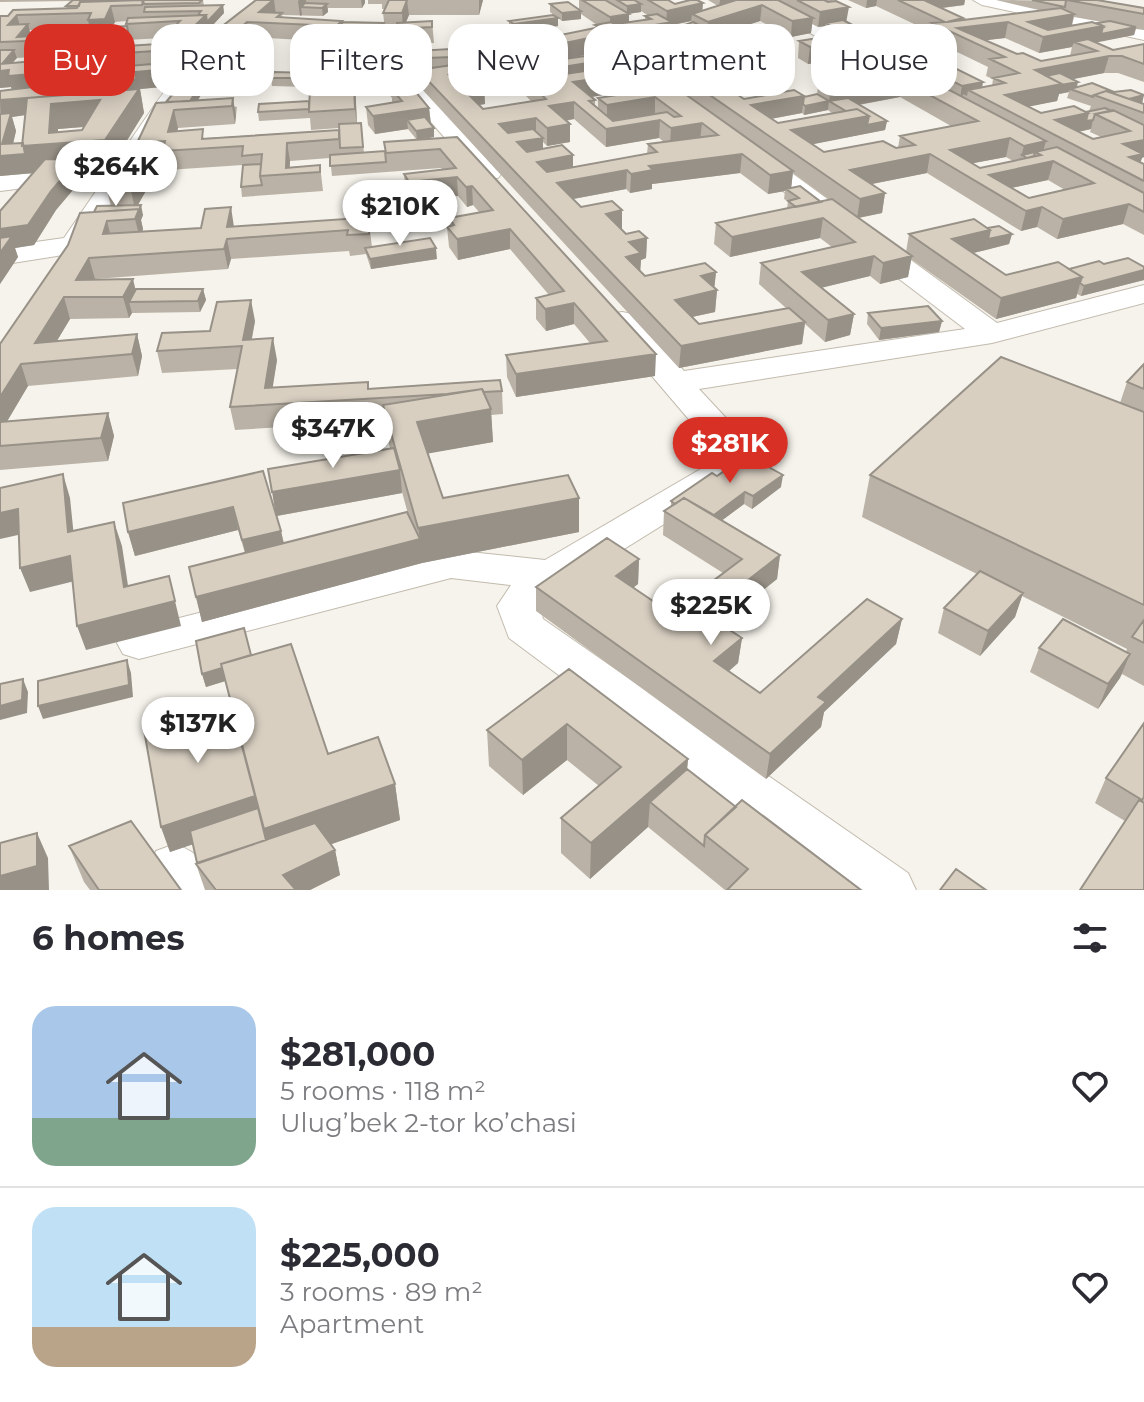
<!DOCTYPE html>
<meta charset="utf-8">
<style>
body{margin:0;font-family:Montserrat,sans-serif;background:#f7f7f7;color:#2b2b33;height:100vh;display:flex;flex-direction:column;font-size:30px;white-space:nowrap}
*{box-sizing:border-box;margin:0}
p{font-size:26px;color:#7c7c81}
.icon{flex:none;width:44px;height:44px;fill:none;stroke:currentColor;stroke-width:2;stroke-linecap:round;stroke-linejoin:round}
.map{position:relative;height:890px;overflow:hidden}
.drawer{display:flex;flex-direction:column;background:#fff;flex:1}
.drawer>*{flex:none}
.banner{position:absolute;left:24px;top:24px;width:1096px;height:72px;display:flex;gap:16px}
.price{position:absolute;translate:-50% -68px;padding:0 18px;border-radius:28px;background:#fff;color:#222;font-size:26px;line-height:52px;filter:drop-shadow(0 2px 4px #0008)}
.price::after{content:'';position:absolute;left:50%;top:48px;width:24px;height:18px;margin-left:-12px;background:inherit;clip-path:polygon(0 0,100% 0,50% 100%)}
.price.selected{background:#d93025;color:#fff}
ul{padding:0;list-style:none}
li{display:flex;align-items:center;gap:24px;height:200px;padding:0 32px}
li+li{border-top:2px solid #e1e1e2}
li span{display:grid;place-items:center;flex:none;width:224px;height:160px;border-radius:24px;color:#555}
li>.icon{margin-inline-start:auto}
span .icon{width:96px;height:96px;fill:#fffc;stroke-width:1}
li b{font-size:34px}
h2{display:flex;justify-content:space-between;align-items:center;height:96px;padding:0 32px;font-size:34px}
.tag{padding:0 28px;border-radius:24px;background:#fff;box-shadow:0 4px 20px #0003;font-size:28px;line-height:72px}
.tag.selected{background:#d93025;color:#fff}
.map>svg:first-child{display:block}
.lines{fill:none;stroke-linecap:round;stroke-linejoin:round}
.minor-casing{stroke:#c2bbae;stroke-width:2}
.minor{fill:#fff;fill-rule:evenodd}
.wall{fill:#bab2a6;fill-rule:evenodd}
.shaded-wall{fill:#979187;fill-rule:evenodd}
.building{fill:#d8cfc1;stroke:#979187;stroke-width:2;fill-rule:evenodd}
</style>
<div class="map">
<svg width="1144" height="890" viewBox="0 0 1144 890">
<rect width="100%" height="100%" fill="#f6f3ec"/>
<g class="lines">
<defs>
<path id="minor" d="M258 0H279L238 30 200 71 82 252 0 265V247L64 238 105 178 0 191V175L116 162C160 98 191 43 258 0Z
M764 0H777L853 41 963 28 973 34 963 40 871 51 882 60 872 66 763 8 761 4Z
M973 0H1008L1144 28V40L982 5Z
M672 28 679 30 682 34 679 38 622 57 540 73 530 67 533 63 611 48Z
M135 65 146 71 142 75 0 86V74Z
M469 70 477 71 480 76 477 81 425 89 502 173 498 178H480L403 90 407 80 414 77Z
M754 150 763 152 997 323 1144 285V303L992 343 699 389 739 432 751 455 738 478 547 597 540 607 543 619 908 873 916 890H847L509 638 497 606 511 585 451 578 139 659 123 654 117 643 123 632 451 550 545 560 711 463 715 455 709 443 611 328 606 321 611 314 622 312 633 314 684 371 965 329 745 162 742 157 745 152Z
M175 844C200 853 208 866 219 890H161L149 867 156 851Z"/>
</defs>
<use href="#minor" class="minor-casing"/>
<use href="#minor" class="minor"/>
</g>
<path class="wall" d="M0 0H203L204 6 223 5 224 13 191 49H185L179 55H176L179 70 173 86 140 89 144 113 111 166 80 169 83 178 56 210 34 245 15 248 18 257 0 284V211L34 173 0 176V91L12 89 11 87 0 88V16L67 9 66 6 72 1 0 2ZM127 21V26H112L115 22ZM81 29 62 33 31 36 29 30ZM163 38 157 44 105 47 107 41ZM52 56 49 64 50 69 38 70 35 61 12 63 16 58ZM76 58 80 72H88V75L60 78 59 72H73ZM26 115 23 143 13 144 16 131 12 117ZM84 127 82 130 58 132V129Z
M256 0H365V3L362 8H328V12L323 16 282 15 283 18 342 22 384 23 385 31 382 36 343 35 338 42 250 37 230 55 210 54 207 38Z
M368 0H483L479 15H409L406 22 432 21 434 43 417 44 418 51 452 57V65L530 64 549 61 503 35V27L509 26V21L558 18V26L542 29 556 36 595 28V25H597L581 14V19L562 21 550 12V4L579 10V0H605L607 1V0H668L675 4 702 11 718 6 708 0H836L827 2 847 22 862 30V32L902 35 901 41 982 87 992 86 993 79 986 76 988 67 953 50 936 53 913 42 914 33 929 31 876 6 866 8 848 0H965L964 5 942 8 963 18 962 20 1043 11 996 0 1101 1 1144 8V30L1136 29 1134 35 1096 42 1113 50 1144 44V82L1118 73H1104L1072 79 1077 87 1144 104V157L1142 158 1140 162 1144 164V235L1123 224 1057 239 1037 227 1021 231 927 173 871 184 885 193 882 213 859 218 906 252 909 234 988 228 1012 234 1009 244 973 253 1006 275 1104 264 1144 280 1081 296 1077 294 1076 298 996 319 911 259 908 277 880 284 870 276 821 288 854 314 850 335 825 342 805 324 802 344 679 368 420 87 419 75 396 76 404 86 429 108 431 124 434 128V137L417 140 457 137 655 376 516 397 507 377 506 355 590 343 574 324 546 331 536 319V298L549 295 510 249 458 260 449 247 447 227 449 226V218L479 212 473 205 467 207 458 196 411 201 406 193 404 174 443 170 441 168 332 176 330 158 290 161V167L320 165 323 191 242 197 241 187 243 165 167 170 164 160 154 161 157 171 138 205 143 215 141 220 143 229 142 232 234 227 369 223 372 247 437 259 371 269 366 254 350 256 349 251 231 259 228 269 95 279 136 289H203L206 300 200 312 132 313 129 318 70 319 57 341 137 334 142 356 138 376 28 386 7 421 108 413 114 436 108 461 0 470V344L94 212 111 206 107 191 139 152 137 143 166 102 191 81 189 72 221 61 251 60 254 77 250 88 204 89 198 100 237 107 235 124 178 128 177 131 205 138 339 130V128L311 130 310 118 259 121 258 112 309 101 336 85 308 84 307 87 272 86 271 78 309 73 313 69 312 65 340 59H380L399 51 397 29H385L383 13 385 9H382V4H368ZM641 11 649 16H645V20L629 22 628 14 641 12ZM1074 17 1102 22 1072 25ZM691 21V23L672 28V25ZM760 21 791 37 811 33 812 24 818 27 825 26V31L833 36 799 41 798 58 808 64 833 60 836 62 833 78 840 82 818 86 817 94 804 97 744 99 736 93 773 88 758 74 708 75 668 49 675 46 688 53 705 50 706 42 699 39 705 37 707 38ZM1005 38 1039 53 1072 47 1070 56 1041 61 1017 54 985 40ZM594 53V63L602 69 594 70 565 59ZM512 82 531 101 483 109 480 105 485 104 484 87ZM381 84 392 98V103L366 107 368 125 375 134 408 129 417 140 385 151 364 153 361 123H357L355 86 380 87ZM622 84 633 92 598 98V108L595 106V100L591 97 621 92ZM1069 92 1067 98 1091 106 1089 111 1041 113 1029 106 1057 101 1059 94ZM900 97 951 126 900 136 898 148H896L824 152 812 144 885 130 887 121 859 105ZM828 110 833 114 778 123 771 119 802 113 804 115ZM574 119 606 147 659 138 664 142 648 144 647 154 573 167 543 149V142L547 146 570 142V124L566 121ZM1091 129 1090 132 1101 137 1093 139 1079 132ZM1006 157 1013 161 980 168 973 163ZM740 173 768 194 785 191 784 199 788 201 787 209 716 223 714 244 730 257 820 238 832 247 761 263 759 284 786 308 699 324 692 317 715 312 717 290 714 288 716 272 645 276 640 271 641 260 646 258 647 238 626 234 622 229V210L581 207 573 199 626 189 630 193 652 189V184ZM793 173 830 200 821 202 791 187ZM1048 180 1065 190 1029 198 1011 188Z
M724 39 763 55 742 58 724 48Z
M868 313 942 321 939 332 879 340 867 324Z
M255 321 252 339 277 360 272 388 502 391 503 414 491 415 493 442 428 453 443 498 579 532 422 563 202 622 196 597 245 553 238 530 135 556 128 532 275 511 390 448 387 437 385 421 235 430 230 407 238 369 162 373 157 351 210 331ZM402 492 408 514 284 543 277 516 402 493Z
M1144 364V686L1122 674 1098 709 1030 672 1039 648 1126 652 1127 649 1022 596 1015 617 980 656 938 633 944 608 977 574 862 517 870 475 1120 403 1127 382Z
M717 476 781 487 752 509 744 504 722 520 780 555 777 579 720 625 742 638 738 663 729 671 760 693 902 619 896 644 824 712 821 727 766 779 536 611V587L639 559 638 584 633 588 684 622 685 602 723 573 663 535 664 511 671 506V501Z
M251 655 328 754 395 784 400 820 331 844 335 850 340 875 310 890H205L196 864 197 863 193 844 170 852 161 827 231 704 225 681 206 687 202 674Z
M569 669 688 759 687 769 736 807 861 890H725L648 827 590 879 561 853V818L599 786 567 760 523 795 489 766 487 730Z
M1144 723V890L1125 821 1095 803 1106 778Z
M69 846 181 890H90L84 882Z"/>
<path class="shaded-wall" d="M274 0 276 15 259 12Z
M299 0H306L307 8 301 7 302 15 300 16 298 1Z
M361 0H365V3L362 8Z
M407 0 409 15 403 29 402 13Z
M479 0H483L479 15Z
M720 0H736L719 7Z
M867 0H877L876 6 866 8Z
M924 0H965L964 5 933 9Z
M703 3 702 18 692 14 691 21 672 25V30L626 37V46L601 51 594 47V53L551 62V46L610 33V17L629 14V30L666 23 667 11Z
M327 4 328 12 323 16 322 8Z
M641 4V12L627 14V6Z
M223 5 224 13 208 30 207 22Z
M762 5 760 21 707 38 708 22Z
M111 6 115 22 109 33 128 32 130 40 107 41 103 54 85 52 81 39 84 32 91 36 88 20Z
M849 7 846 23H826L825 26 818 27 820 12Z
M581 11V19L562 21V13Z
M1074 14 1071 29 1038 35 1028 22Z
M17 15 21 30 8 25Z
M206 15 208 30 191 49 187 33Z
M558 18V26L524 31 514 24Z
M813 18 811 33 791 37 792 21Z
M963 18 961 27 1008 22 1005 38 972 42 947 22Z
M342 21 343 36 338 42 336 26Z
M247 22 250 37 230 55 227 39Z
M384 23 385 31 382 36 381 28Z
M28 24 32 40 17 37Z
M1103 26 1099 42 1082 45 1074 42 1072 47 1039 53 1043 37Z
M1136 27 1134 35 1099 42 1101 34Z
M706 29 705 37 689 42 690 34Z
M676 30 675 46 652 54 653 38Z
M862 30 861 36 856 33 855 39 843 41 844 33Z
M183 41 185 49 179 55 177 46Z
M706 42 705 50 688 53 689 45Z
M954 42 953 50 936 53 938 45Z
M173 43 179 70 173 86 140 89 144 113 111 166 80 169 83 178 56 210 34 245 15 248 18 257 0 284V229L51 191 69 170 0 176V156L2 144 0 100 66 86 117 67V56L121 72H136L173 60 171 50ZM32 114 22 146 10 156 16 131 12 117ZM106 125 57 144 58 129Z
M835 43 833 60 808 64 810 47Z
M764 46 763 55 742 58V50Z
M75 47 77 55 76 56 73 72 71 63Z
M14 50 17 58 6 70 35 61 40 78 58 68 60 77 59 96 13 93 11 87 0 88V66Z
M1109 56 1104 73 1044 85 1035 70Z
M251 60 254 77 250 88 247 71Z
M594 62V71L530 81V72Z
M873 64 870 80 844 85 847 68Z
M512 65V82L484 87 485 104 465 107 464 90 467 89 460 82V90L449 75Z
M758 73 756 90 715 97 716 80Z
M622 75 621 92 573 100V82Z
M774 80 773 88 758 91 759 82Z
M902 80 900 97 840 108 829 101 828 110 804 115 805 106 829 101 830 93Z
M203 81 204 90 192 110 190 101Z
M983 82 981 96 968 90 967 96 963 94 962 103 959 104 962 86Z
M1078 82 1076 91 1070 89 1069 92 1059 94 1057 101 1008 111 1005 95 1062 84Z
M354 84 356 102 357 127 355 109Z
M1144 95 1142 104 1116 103Z
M804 96 802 113 749 123 751 105Z
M655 97V114L607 123V105Z
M233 98 236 116 235 124 232 106Z
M574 102V119L549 123V106Z
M429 108 431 125 407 120 408 129 375 134 373 116Z
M174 110 178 128 172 150 168 132Z
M1088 113 1093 120 1091 129 1057 136 1055 120Z
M869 116 887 121 885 130 789 149 791 130Z
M536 118V136L499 142V124Z
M660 120 659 138 606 147V129Z
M702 123 700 141 670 146 671 128Z
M570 124V142L547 146V128Z
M434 128V137L417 140 416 131Z
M543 138V156L518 161 517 142Z
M1010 138 1006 157 953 167 950 150Z
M1144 140V157L1142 158 1137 173 1123 144Z
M1046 141 1041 159 1055 156 1048 180 993 192 986 187 989 175 1039 164 1041 155 1035 152 1033 161 1022 155 1019 164 1024 146Z
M287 143 290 161 289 174 286 168Z
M152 152 157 171 135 210 131 190Z
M742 154 740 173 652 184V189L630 193 631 174 649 166Z
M930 154 927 173 847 189 850 170Z
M573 155V174L537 181V162Z
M627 170 626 189 557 202V183Z
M793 171 791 190 786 189 785 191 768 194 770 175Z
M457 177 458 196 411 201 409 182Z
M472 186 473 205 467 207 466 187Z
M885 193 882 213 857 218 860 199Z
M1129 204 1123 224 1057 239 1063 219Z
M141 205 143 215 141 220 143 229 140 239 135 219Z
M231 207 234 227H227Z
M1042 207 1037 227 1021 231 1026 211Z
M622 210V230L606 214Z
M823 218 820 238 730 257 732 237Z
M107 221 112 241 103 234Z
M510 229V249L458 260 457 239Z
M990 230 986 250 947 259 952 239Z
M1012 234 1009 244 986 250 988 239Z
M647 238 646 258 641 260 640 274 626 257 629 242Z
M227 239 231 259 228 269 224 249Z
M436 248 437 259 371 269 370 259Z
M874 256 870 276 799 293 802 272Z
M912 256 908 277 880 284 883 263Z
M89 258 95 279 76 280Z
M1144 270V280L1081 296 1084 286Z
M716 272 714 291 717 290 715 312 673 321 675 300 701 276Z
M1082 277 1076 298 996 319 1001 298Z
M133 279 138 300 129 302 132 313 129 318 123 297Z
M203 289 206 300 200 312 198 301Z
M64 297 70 319 44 362 35 343Z
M251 300 255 321 247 362 243 340Z
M574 303V324L546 331 545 309Z
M854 314 850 335 825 342 828 320Z
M942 321 939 332 879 340 881 328Z
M805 322 802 344 679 368 681 346Z
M137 334 142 356 138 376 132 354Z
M273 338 277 360 270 405 265 388Z
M656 354 655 376 516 397V374Z
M21 364 28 386 2 430 0 425V397Z
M491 409 493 442 420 455 417 422Z
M108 413 114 436 108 461 101 438Z
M400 470 402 493 276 516 272 492Z
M63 474 70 498 76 557 68 532Z
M783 475 781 487 752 509 753 496Z
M745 492 744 504 704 534 705 521Z
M579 498V532L422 563 202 622 196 597 420 539 418 528Z
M233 507 238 530 135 556 128 532Z
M18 509 27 533 0 539V513Z
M114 522 122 546 132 612 124 587Z
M281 531 286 555 248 564 242 540Z
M780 555 777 579 702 639 705 614Z
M70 556 79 580 30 592 20 568Z
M639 559 638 584 615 601 616 576Z
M169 576 181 626 86 650 77 626Z
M1023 593 1015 617 980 656 988 631Z
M902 619 896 644 824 712 821 727 766 779 770 754 818 697Z
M742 638 738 663 712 686 714 661Z
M1130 654 1120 678 1098 709 1108 684Z
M127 660 131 673 133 697 43 719 38 706Z
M252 660 255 672 206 687 202 674Z
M23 679 28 692 27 713 0 720V706Z
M567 724V760L523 795 522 760Z
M688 759 685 794 650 802 648 827 590 879 591 843Z
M395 784 400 820 213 886 264 829Z
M255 796 262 821 170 852 161 827Z
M37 833 48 858 49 890H0V876Z
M335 850 340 875 310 890H287L283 875Z"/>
<path class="building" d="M73 0H86L85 1 119 0 80 2 79 6H66Z
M143 0 142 5 111 6 105 19 88 20 91 13 17 15 8 25 28 24 17 37 84 32 81 39 0 42V16H8L13 10 77 8 80 2Z
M143 0H202L199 3 144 4Z
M256 0H273L259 12 282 13 277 17 342 21 336 26 247 22 227 39 207 38Z
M389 0H407L402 13H383Z
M582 0H605L629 14 610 17Z
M617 0H634L641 4 627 6Z
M648 0H668L675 4 690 0H697L703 3 667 11Z
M736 0H778L813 18 792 21 762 5 708 22 692 14Z
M797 0H824L828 2 836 1 849 7 820 12Z
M898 0H926H924L963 18 947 22 1061 8 1074 14 1028 22 1048 30 1092 22 1103 26 1043 37 1008 22 957 28 1017 54 1023 53 1041 61 1097 51 1074 42 1088 39 1113 50 1144 44V64L1122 56H1109L1035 70 1062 84 1005 95 1041 113 1074 106 1088 113 1055 120 1093 139 1130 131 1095 114 1113 110 1144 125V140L1123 144 1143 154 1129 157 1144 164V181L968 90 1005 83 993 78 1019 73 990 59 1005 57 932 23 945 22Z
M1032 0H1066L1065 7Z
M1067 0H1097L1144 8V14Z
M568 2 581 11 562 13 550 4Z
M305 3 327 4 322 8 301 7Z
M223 5 207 22 206 15H198L201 11 144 12 145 7Z
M657 14 672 22 627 30 616 24 651 19 645 16Z
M206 15 187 33H168L180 21 126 24 128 18Z
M553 15 558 18 514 24 509 21Z
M843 20 862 30 844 33 826 23Z
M432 21V27L415 28 418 51 450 49 452 57 400 59 397 23Z
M1110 21 1136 27 1101 34 1103 27H1105L1097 23Z
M342 22 384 23 381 28 342 27Z
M611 22 627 30 551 46 519 28 535 25 556 36 600 27 595 25Z
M693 22 706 29 690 34 706 42 689 45 676 38V30L673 29Z
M519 24 525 27 519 28V36L503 27Z
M664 24 676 30 653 38 708 75 750 68 758 73 716 80 744 99 794 90 804 96 751 105 778 123 857 109 869 116 791 130 824 152 883 141 896 148 915 145 900 136 978 121 902 80 830 93 818 86 891 73 873 64 847 68 835 62 861 57 835 43 810 47 799 41 843 34 1046 141 1024 146 1010 138 950 150 980 168 1041 155 1035 152 1057 147 1144 193V212L1129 204 1063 219 1042 207 1026 211 930 154 850 170 885 193 860 199 626 37ZM1053 161 1094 183 1029 198 989 175Z
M127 26 128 32 105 33 101 47 83 48 86 40 84 32 62 33 63 30Z
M888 28 902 35 892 37 983 82 962 86 856 33Z
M930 31 954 42 938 45 914 33Z
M165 36 169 37 170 41H183L177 46H173V43L157 44Z
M745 36 764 46 742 50 724 39Z
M173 43 171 50 76 56 79 49Z
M615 44 793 171 770 175 742 154 649 166 653 170 631 174 627 170 557 183 581 207 612 201 622 210 606 214 626 234 639 231 647 238 629 242 641 253 626 257 645 276 705 263 716 272 701 276 717 290 675 300 699 324 789 308 805 322 681 346 418 70 520 55 545 77 612 67 622 75 573 82 595 100 589 101 613 121 667 112 674 117 681 116 655 97 607 105 598 98 647 90 641 86 646 85 594 47ZM512 65 546 99 483 109 464 90 484 87 479 82 460 85 449 75ZM574 102 606 129 660 120 671 128 702 123 718 135 648 144 657 152 547 172 537 162 573 155 562 145 527 152 517 142 543 138 533 129 508 133 499 124 536 118 547 128 570 124 549 106Z
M75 47 71 63 49 64 55 48Z
M0 50H14L2 64H0Z
M399 51 401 67 312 65 318 55H340L338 59H380V52Z
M176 53 169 69 136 72V79L66 86 65 95 0 100V91L32 87V81L88 75V59L117 56V67L152 64 157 54Z
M585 56 594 62 537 71 530 64Z
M220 59 219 61H200L201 60Z
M251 60 247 71 189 72 195 61Z
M35 61 33 74 8 76 9 70 0 71V64Z
M58 68 57 78 36 80 37 70Z
M311 69 391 70 404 86 391 89 380 75 379 78 307 76Z
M274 72 309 73 306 78H271Z
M764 73 774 80 759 82 757 81 758 74Z
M1060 73 1078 82 1061 85 1062 84 1046 76Z
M477 80 484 87 479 82 462 84 460 82Z
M184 81H203L190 101 166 102Z
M1092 83 1114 92 1131 90 1144 95 1129 99 1106 91 1094 95 1093 97 1070 89Z
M354 84 355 109 309 112 310 87Z
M410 85 429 108 373 116 366 107 402 101 391 88Z
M139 89 105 140 22 146 27 98ZM100 100 82 130 49 133 51 104Z
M1106 91 1144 104V113L1094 95Z
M817 94 829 101 805 106 803 104 804 97Z
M233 98 232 106 174 110 168 132 203 129 202 139 339 130V139L287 143 286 168 320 165V172L260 176 262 154 242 156 243 146 163 151 165 141 137 143 156 103Z
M848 98 887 121 867 125 869 116 857 109 846 111 829 101Z
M309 101V109L258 112 259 104Z
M1105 108 1112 111 1095 114 1093 120 1086 121 1088 113 1086 112Z
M11 113 2 144 23 143 25 154 0 156V114Z
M425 117 434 128 416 131 407 120Z
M361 123 363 147 340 148 339 124Z
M457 137 656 354 516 374 506 355 607 341 574 303 545 309 536 298 564 291 510 229 457 239 447 227 454 225 449 218 493 210 472 186 466 187 457 177 409 182 404 174 456 168 440 149 386 153 384 142Z
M385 151 386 162 330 166V155Z
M130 152H152L131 190 107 191Z
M1035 152 1034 156 1027 158 1022 155Z
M45 159 78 160 51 191 28 225 0 229V211Z
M261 164 260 176 262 185 241 187 243 165Z
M800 186 821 202 796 207 788 201 799 198 786 189Z
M832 199 912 256 883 263 874 256 802 272 854 314 828 320 761 263 855 242 823 218 732 237 716 223Z
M141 205 139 210V209L94 212 97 206Z
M231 207 227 227 360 218V224L369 223V234L347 235 348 230 227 239 224 249 89 258 76 280 133 279 123 297H64L35 343 137 334 132 354 21 364 0 397V344L68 245 80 213 139 209 135 219 107 221 103 234 201 228 205 209Z
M974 219 990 230 952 239 1006 275 1058 262 1082 277 1001 298 909 234Z
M999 226 1012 234 988 239 990 230 988 228Z
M12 236 0 253V238Z
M430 238 436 248 370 259 365 248Z
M1128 258 1144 267V270L1084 286 1080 283 1082 277 1069 269 1099 261 1104 264Z
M136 289H203L198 301 129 302Z
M251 300 243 340 273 338 265 388 368 382V389L500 380 502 391 484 392 482 389 447 394 230 407 242 346 157 351 162 333 210 331 217 302Z
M928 306 942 321 881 328 868 313Z
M1001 357 1144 412V605L870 475Z
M1144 364V389L1127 382Z
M482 389 491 409 417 422 443 498 568 475 579 498 418 528 383 405Z
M108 413 101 438 0 446V422Z
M394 448 400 470 272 492 268 469Z
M747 455 783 475 753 496 745 492 714 515 684 498 675 504 671 501 712 473 717 476Z
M263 471 281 531 242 540 233 507 128 532 123 503Z
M63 474 68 532 114 522 124 587 169 576 175 601 77 626 70 556 20 568 18 509 0 513V488Z
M684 498 780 555 705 614 685 602 742 559 664 511Z
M407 512 420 539 196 597 189 567Z
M607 538 639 559 616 576 690 626 705 614 742 638 714 661 760 693 867 599 902 619 818 697 826 702 770 754 536 587Z
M980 571 1023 593 988 631 944 608Z
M1063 619 1130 654 1108 684 1039 648Z
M1144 620V643L1132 637Z
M244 628 251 655 221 664 222 668 202 674 196 641Z
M291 644 328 754 378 737 395 784 264 829 221 664Z
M127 660 129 685 38 706V681Z
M569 669 688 759 591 843 561 818 621 767 567 724 522 760 487 730Z
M23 679 22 700 0 706V684Z
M231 704 255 796 161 827 144 730Z
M1144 723V797L1142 800 1106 778Z
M687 769 736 807 705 835 704 846 650 802Z
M742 800 861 890H727L748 869 705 835Z
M1139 800 1144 803V890H1080Z
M258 808 266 840 197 863 190 831Z
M131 821 181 890H99L69 846Z
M315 823 335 850 283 875 296 890H216L196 864Z
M37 833V866L0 876V843Z
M956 869 986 890H940Z"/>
</svg>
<b class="price" style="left:116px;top:208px">$264K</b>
<b class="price" style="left:400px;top:248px">$210K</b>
<b class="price" style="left:333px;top:470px">$347K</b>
<b class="price selected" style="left:730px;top:485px">$281K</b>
<b class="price" style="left:711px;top:647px">$225K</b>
<b class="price" style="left:198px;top:765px">$137K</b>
<div class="banner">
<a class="tag selected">Buy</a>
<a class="tag">Rent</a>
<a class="tag">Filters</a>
<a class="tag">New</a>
<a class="tag">Apartment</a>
<a class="tag">House</a>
</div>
</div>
<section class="drawer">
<h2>6 homes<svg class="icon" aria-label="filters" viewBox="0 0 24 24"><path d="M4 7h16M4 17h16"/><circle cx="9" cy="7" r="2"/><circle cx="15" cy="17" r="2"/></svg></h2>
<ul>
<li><span style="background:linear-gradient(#a9c7e8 70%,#7fa58c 0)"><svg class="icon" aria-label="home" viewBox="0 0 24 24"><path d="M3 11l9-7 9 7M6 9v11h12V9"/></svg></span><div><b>$281,000</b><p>5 rooms · 118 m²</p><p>Ulugʼbek 2-tor koʼchasi</p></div><svg class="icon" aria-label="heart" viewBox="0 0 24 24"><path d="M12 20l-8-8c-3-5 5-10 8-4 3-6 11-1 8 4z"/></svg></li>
<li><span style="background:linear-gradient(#bfe0f5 75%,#b9a48a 0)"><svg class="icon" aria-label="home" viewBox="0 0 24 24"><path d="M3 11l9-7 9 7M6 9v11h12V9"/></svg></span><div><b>$225,000</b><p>3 rooms · 89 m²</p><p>Apartment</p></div><svg class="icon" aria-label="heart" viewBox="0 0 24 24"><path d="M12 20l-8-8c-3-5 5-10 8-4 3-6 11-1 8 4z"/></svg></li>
</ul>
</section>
